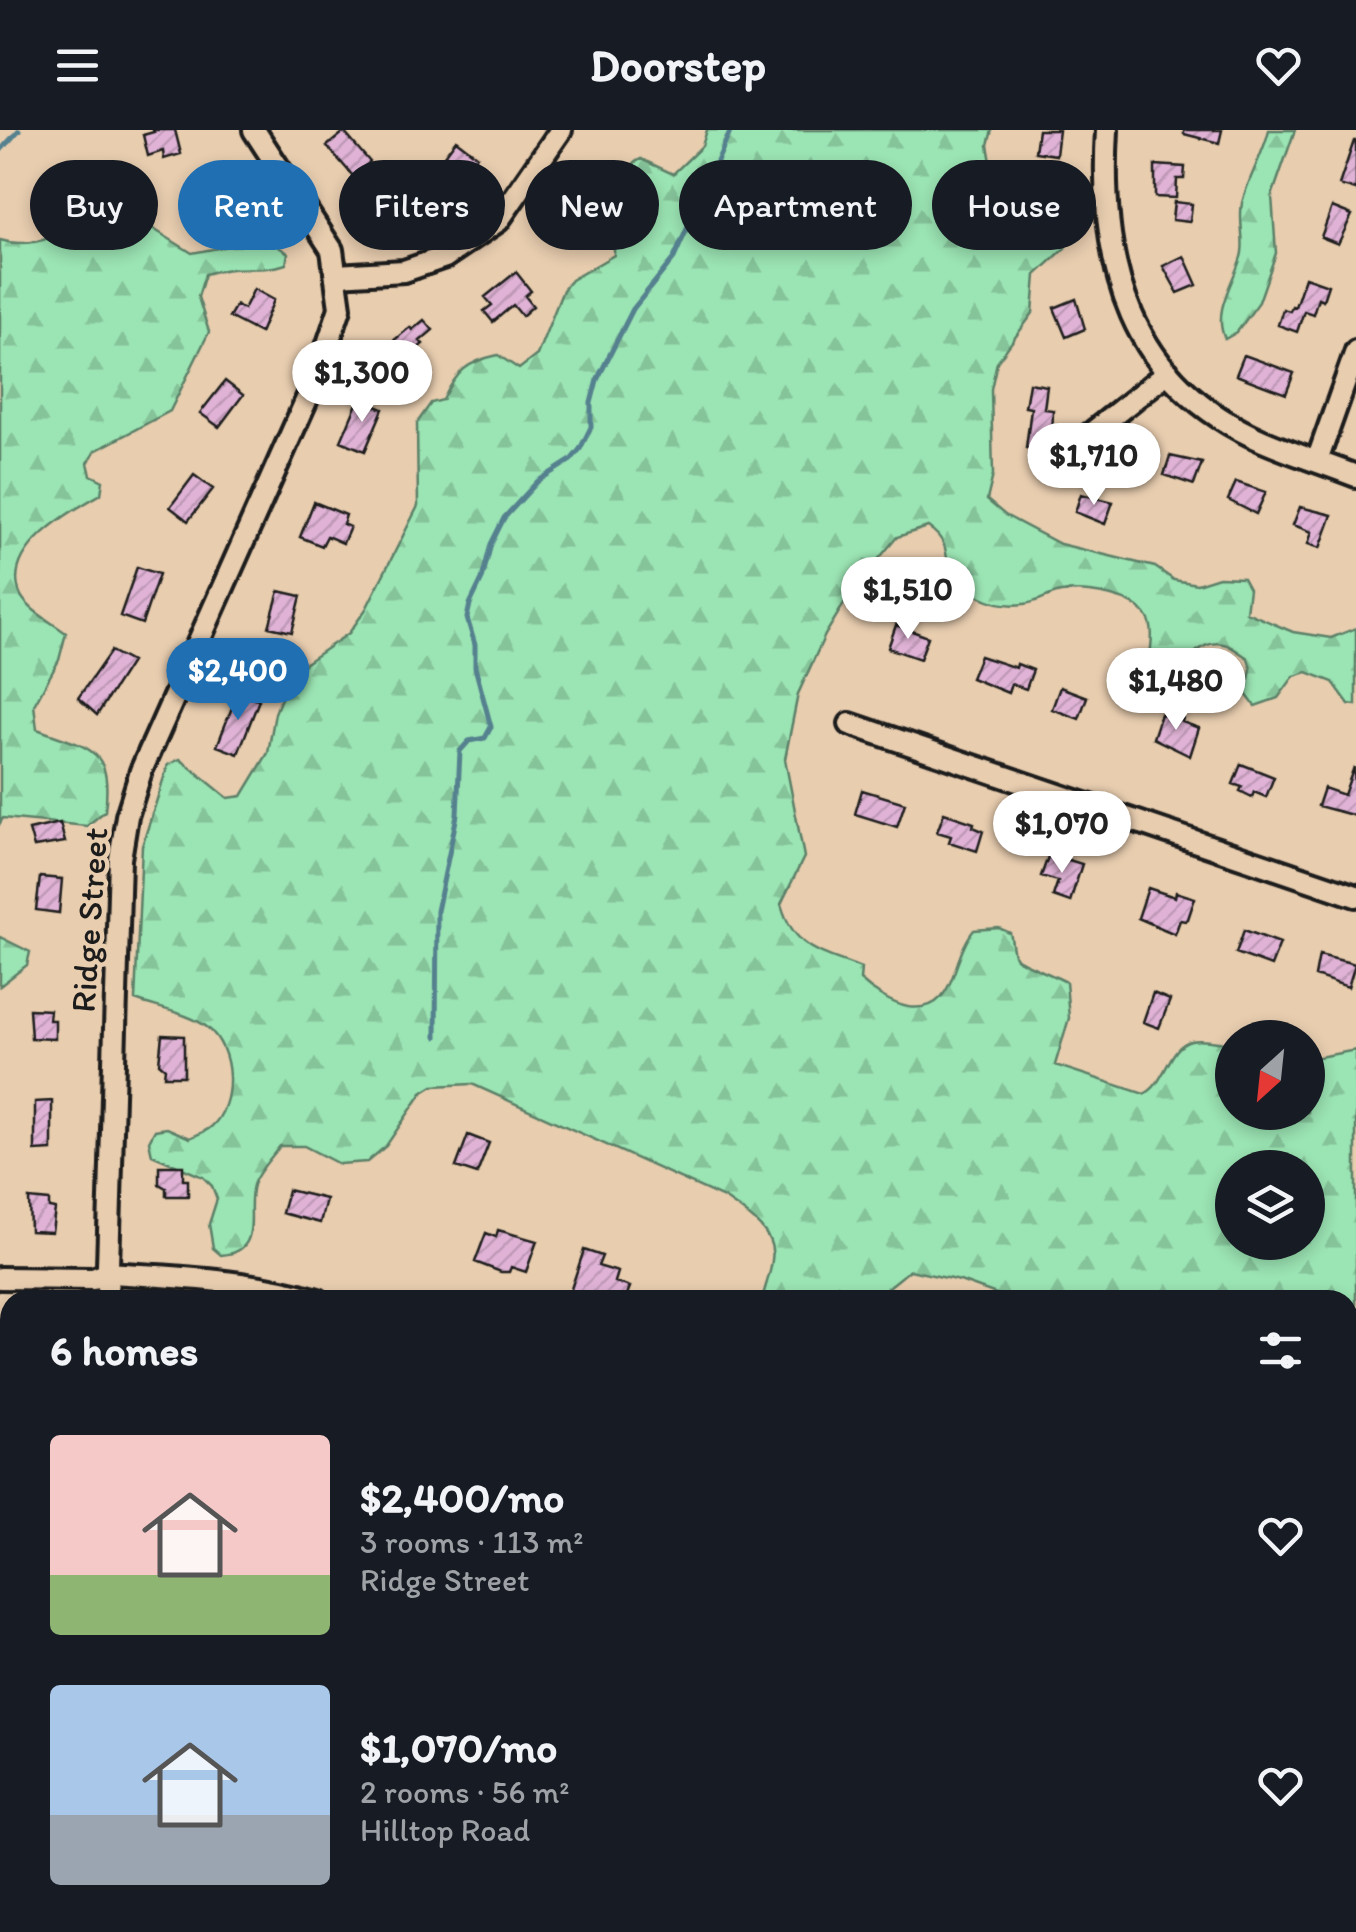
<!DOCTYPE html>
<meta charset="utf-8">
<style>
body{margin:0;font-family:Itim,sans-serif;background:#20242c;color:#f1f3f6;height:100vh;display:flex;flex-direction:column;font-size:38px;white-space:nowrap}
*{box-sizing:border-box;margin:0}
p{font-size:32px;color:#9ea1a6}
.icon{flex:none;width:55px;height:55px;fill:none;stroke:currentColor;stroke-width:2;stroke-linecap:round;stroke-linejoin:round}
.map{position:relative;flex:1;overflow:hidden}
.panel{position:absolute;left:0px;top:1160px;width:1358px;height:642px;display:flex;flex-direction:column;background:#171b24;border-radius:30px 30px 0 0;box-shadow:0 5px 15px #0003}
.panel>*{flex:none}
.banner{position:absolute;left:30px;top:30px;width:1298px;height:90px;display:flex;gap:20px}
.needle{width:65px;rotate:207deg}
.buttons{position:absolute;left:1215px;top:890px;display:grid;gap:20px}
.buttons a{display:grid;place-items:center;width:110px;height:110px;border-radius:50%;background:#171b24;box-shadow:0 5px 15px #0003;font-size:50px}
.price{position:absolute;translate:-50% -85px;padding:0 22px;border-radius:35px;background:#fff;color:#222;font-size:32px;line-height:65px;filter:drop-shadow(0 2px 5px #0008)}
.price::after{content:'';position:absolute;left:50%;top:60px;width:30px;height:22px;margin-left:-15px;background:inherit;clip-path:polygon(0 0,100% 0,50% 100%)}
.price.on{background:#1f6fb2;color:#fff}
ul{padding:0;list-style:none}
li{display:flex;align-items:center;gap:30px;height:250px;padding:0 50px}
li span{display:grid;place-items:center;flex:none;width:280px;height:200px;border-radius:10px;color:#555}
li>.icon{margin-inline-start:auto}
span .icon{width:120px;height:120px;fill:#fffc;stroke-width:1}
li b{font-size:42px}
h2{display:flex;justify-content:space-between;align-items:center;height:120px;padding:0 50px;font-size:42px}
.chip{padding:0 35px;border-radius:45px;background:#171b24;box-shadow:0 5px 15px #0003;font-size:35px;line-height:90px}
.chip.on{background:#1f6fb2;color:#fff}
header{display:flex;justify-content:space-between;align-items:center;height:130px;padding:0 50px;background:#171b24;font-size:45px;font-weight:700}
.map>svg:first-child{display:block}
.forest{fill:url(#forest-firs);stroke:#5c8068;stroke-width:2.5;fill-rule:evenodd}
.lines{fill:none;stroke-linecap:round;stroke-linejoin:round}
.stream{stroke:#55818f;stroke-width:5}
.building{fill:url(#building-hatch);stroke:#1c1c1c;stroke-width:2.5}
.minor-casing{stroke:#1c1c1c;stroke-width:28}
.minor{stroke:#e8cdaf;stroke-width:20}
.labels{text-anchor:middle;stroke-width:9;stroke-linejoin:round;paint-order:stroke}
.street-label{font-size:35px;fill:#1c1c1c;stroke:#e8cdaf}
</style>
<header><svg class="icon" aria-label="menu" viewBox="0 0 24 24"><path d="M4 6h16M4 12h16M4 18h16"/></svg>Doorstep<svg class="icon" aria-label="heart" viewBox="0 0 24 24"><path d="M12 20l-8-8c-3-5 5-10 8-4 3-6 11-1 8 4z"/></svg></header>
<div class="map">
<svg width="1356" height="1802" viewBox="0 0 1356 1802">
<defs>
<pattern id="forest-firs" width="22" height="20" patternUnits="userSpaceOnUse" patternTransform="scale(2.5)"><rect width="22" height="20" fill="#9be4b3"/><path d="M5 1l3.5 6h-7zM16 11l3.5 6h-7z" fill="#85c399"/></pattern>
<pattern id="building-hatch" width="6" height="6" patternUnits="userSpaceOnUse" patternTransform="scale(2.5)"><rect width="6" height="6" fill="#e0b3d6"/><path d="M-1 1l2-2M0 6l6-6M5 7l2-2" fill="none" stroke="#c099b7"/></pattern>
</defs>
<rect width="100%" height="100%" fill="#e8cdaf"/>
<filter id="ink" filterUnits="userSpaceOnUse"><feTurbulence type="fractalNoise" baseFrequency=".01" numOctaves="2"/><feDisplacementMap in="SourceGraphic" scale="20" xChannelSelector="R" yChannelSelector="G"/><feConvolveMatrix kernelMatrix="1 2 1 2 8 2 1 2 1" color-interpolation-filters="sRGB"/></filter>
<g filter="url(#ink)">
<path class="forest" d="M707 0H992L988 15 994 49C1020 63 1050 60 1078 74L1083 86 1065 118 1036 145 1033 183 997 232 991 259 993 345 987 370 1005 385 1060 414 1155 437 1174 450 1197 454 1219 447 1243 448 1249 459 1246 482 1293 502 1331 508 1356 498V575L1349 574 1333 552 1307 542 1294 546 1278 568 1255 576 1246 564 1251 539 1248 528C1241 524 1234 518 1227 515 1193 503 1184 554 1148 542 1149 526 1156 502 1148 488 1135 465 1085 459 1061 462 1049 464 1037 473 1024 474 994 478 968 463 948 442 947 421 946 409 928 397L897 407 851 462 825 505 798 564 785 629 804 727 781 774C794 820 821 822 861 838L860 850C872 861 892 874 908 877 957 884 950 829 974 800L999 798 1010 803C1012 809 1012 821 1015 827 1018 832 1056 846 1066 852L1069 888 1055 935 1144 964C1166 954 1168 916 1191 911 1203 908 1220 913 1232 914V982H1308V929L1356 920V1329L1348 1319V1170H1013L960 1151 910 1140C872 1170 869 1179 820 1160L808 1170H762C765 1156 771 1143 772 1130 777 1101 744 1082 724 1068L472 954 433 956 422 963 386 1016 367 1032 339 1034 304 1016H280C272 1027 257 1042 253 1055 245 1082 265 1122 221 1125L213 1118 209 1094 217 1069 212 1056 203 1047 152 1025 149 1011 155 1000 167 998 190 1008C196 1005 205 1002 211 997 237 974 234 919 208 898 191 884 157 878 135 870L142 716 168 635 180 629 228 668 242 666 268 623 275 583 291 543 349 503 366 479 418 376 417 293 431 273 443 270C457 241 466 232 498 225L519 239 537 225 563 160 571 150 614 125C615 93 606 45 641 29L673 44 702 16ZM1232 1038H1308V1112H1232Z
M1269 0H1295L1272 66 1276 123 1259 172 1237 202 1225 209C1212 182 1233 153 1241 127 1246 112 1238 92 1242 73 1248 48 1263 25 1269 0Z
M124 66 135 71 147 95 192 123 266 109 288 123 286 134C261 143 235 134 205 144L198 167 209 202 170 281 95 321 88 333 91 345 103 351 101 364C71 381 5 417 19 461 24 478 52 492 66 503L59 530 34 575 37 599C89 619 113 616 105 681L87 696 3 688 0 693V110C44 124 86 88 124 66Z
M0 807 30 822 27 835 0 856Z
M1348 1738 1356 1741V1802H1118L1112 1793 1348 1792Z
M250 1793H315L321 1802H254Z"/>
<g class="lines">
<path class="stream" d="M0 21 19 0
M436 907 437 781 457 685 460 621 469 611 485 608 491 597 475 537V515L467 488 470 474 482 449 491 414 504 388 538 351 571 330 580 319 591 297V273L597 250 633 179 674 128 731 0"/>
</g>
<path class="building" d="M153 0H175L181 24 164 29 163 21 148 26 143 5 154 2Z
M1038 0H1059L1056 25 1035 22Z
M1184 0H1222L1219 13 1184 4Z
M344 2 370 32 353 46 327 16Z
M456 10 477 26 444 68 417 47 426 36 432 40 438 34Z
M1354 11H1356V60L1339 55Z
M1155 35 1185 37 1184 49H1177L1176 68 1155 67Z
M220 45 232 67 229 69 238 87 208 99 203 89 209 86 195 57Z
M581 67 601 80 583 113 563 101Z
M1174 72 1192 74 1190 92 1172 90Z
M1332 77 1352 85 1338 114 1321 107Z
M1184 126 1197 155 1178 163 1163 136Z
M516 142 531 161 525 166 533 176 522 186 513 175 493 192 484 181 492 175 485 167Z
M1305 147 1328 155 1323 170 1318 168 1313 184 1304 181 1297 202 1278 195 1283 179 1290 181 1292 176 1295 177Z
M254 159 274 170 260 203 229 187 236 175 244 179Z
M1076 169 1085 199 1066 207 1054 178Z
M424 190 433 200 420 211 423 214 399 234 385 218 410 197 412 200Z
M1244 225 1294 243 1286 264 1236 245Z
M225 251 243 265 219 297 200 283Z
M1029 253 1047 256 1044 279 1053 280 1052 313 1043 312 1042 320 1026 318 1031 278 1025 277Z
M359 269 383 279 365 321 341 311Z
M1170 326 1202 333 1194 355 1164 345Z
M194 345 213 359 188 391 170 377Z
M1236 352 1266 362 1256 384 1228 370Z
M1081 364 1113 372 1105 394 1075 382Z
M314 372 346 385 343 394 350 397 343 413 327 406 322 416 300 407Z
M1300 377 1332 385 1320 418 1308 414 1312 402 1293 395Z
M137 437 159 444 142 494 120 486Z
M279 461 301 466 292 502 269 497Z
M896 495 928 507 920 529 888 518Z
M111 521 131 532 97 585 78 568Z
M980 526 1016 538 1017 534 1033 540 1026 559 1011 554 1008 563 971 548Z
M1060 557 1087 567 1079 589 1052 579Z
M238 562 259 570 238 624 217 616Z
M1172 579 1184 584 1182 592 1199 598 1190 626 1153 608 1161 584 1169 587Z
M1241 634 1274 647 1266 667 1254 662 1252 667 1240 661 1242 657 1233 654Z
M1354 637 1356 686 1318 676 1324 658 1344 665Z
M862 660 905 673 897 697 855 684Z
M944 683 974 693 973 697 983 701 977 721 949 712 951 706 937 702Z
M60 693 65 712 34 717 29 700Z
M1049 724 1082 734 1070 772 1053 766 1058 751 1041 746Z
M40 747 62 749 59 783 36 780Z
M1148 758 1175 767 1176 762 1195 768 1188 789 1185 791 1180 790 1175 804 1138 788Z
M1244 800 1280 813 1271 836 1236 823Z
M1319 825 1355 834 1348 857 1315 846Z
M1153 863 1170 870 1159 898 1143 892Z
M29 879 50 880 49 890H55V909L31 908Z
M162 905 184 906V946H164L165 938 159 933Z
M52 971V1020L35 1021V972Z
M468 1005 489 1013 477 1044 456 1037Z
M159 1036H183V1050H188V1066H166V1058L159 1054Z
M288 1060 326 1069 320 1093 282 1083Z
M29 1069 49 1071V1078L55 1079 52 1102 30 1101Z
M498 1100 537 1111 526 1142 511 1137 509 1142H501L475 1132 486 1103 496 1107Z
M584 1120 602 1126 598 1136 618 1142 615 1152 630 1157 625 1170H584L569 1165Z"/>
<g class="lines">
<defs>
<path id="minor" d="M1107 0C1099 135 1128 252 1263 311 1293 324 1325 334 1356 346
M337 145 404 141 445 127 498 91 561 0
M1089 305 1168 242
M1317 331 1356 221
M850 594 1356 766
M0 1148 93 1149 108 1143C179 1147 249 1150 318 1170
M107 1170 120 729 127 686 141 641 318 244 340 178 332 120 254 0
M1348 1531 1356 1534
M0 1654 10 1656
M589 1792 602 1802
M848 1792 859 1802
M117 1802 118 1792
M622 1802 628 1792"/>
</defs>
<use href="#minor" class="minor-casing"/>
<use href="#minor" class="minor"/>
</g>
</g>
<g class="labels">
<g class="street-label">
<text transform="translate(89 790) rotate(-86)" y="12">Ridge Street</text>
</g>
</g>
</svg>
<div class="buttons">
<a><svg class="needle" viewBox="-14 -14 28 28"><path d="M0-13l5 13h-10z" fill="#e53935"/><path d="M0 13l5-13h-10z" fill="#9ea1a6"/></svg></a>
<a><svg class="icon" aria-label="layers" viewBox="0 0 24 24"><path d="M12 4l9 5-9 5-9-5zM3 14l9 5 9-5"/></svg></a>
</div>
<b class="price" style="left:362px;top:295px">$1,300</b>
<b class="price" style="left:1094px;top:378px">$1,710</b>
<b class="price" style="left:908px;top:512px">$1,510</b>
<b class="price on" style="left:238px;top:593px">$2,400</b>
<b class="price" style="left:1176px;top:603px">$1,480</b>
<b class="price" style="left:1062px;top:746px">$1,070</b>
<div class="banner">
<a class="chip">Buy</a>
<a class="chip on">Rent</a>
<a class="chip">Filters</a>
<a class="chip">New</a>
<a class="chip">Apartment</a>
<a class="chip">House</a>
</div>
<section class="panel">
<h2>6 homes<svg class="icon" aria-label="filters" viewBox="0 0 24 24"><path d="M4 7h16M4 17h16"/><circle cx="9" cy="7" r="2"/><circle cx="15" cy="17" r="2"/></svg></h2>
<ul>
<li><span style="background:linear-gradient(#f6c9c9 70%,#8fb573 0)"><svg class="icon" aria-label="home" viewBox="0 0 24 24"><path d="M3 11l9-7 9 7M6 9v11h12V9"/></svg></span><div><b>$2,400/mo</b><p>3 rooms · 113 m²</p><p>Ridge Street</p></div><svg class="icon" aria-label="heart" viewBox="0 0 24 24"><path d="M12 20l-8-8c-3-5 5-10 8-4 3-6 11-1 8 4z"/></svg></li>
<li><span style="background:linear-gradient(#a9c7e8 65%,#9aa5b1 0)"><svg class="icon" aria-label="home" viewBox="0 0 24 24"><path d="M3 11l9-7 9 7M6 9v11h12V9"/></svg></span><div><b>$1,070/mo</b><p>2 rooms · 56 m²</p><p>Hilltop Road</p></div><svg class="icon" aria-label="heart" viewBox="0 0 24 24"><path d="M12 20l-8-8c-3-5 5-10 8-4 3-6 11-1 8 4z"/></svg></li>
</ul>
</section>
</div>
